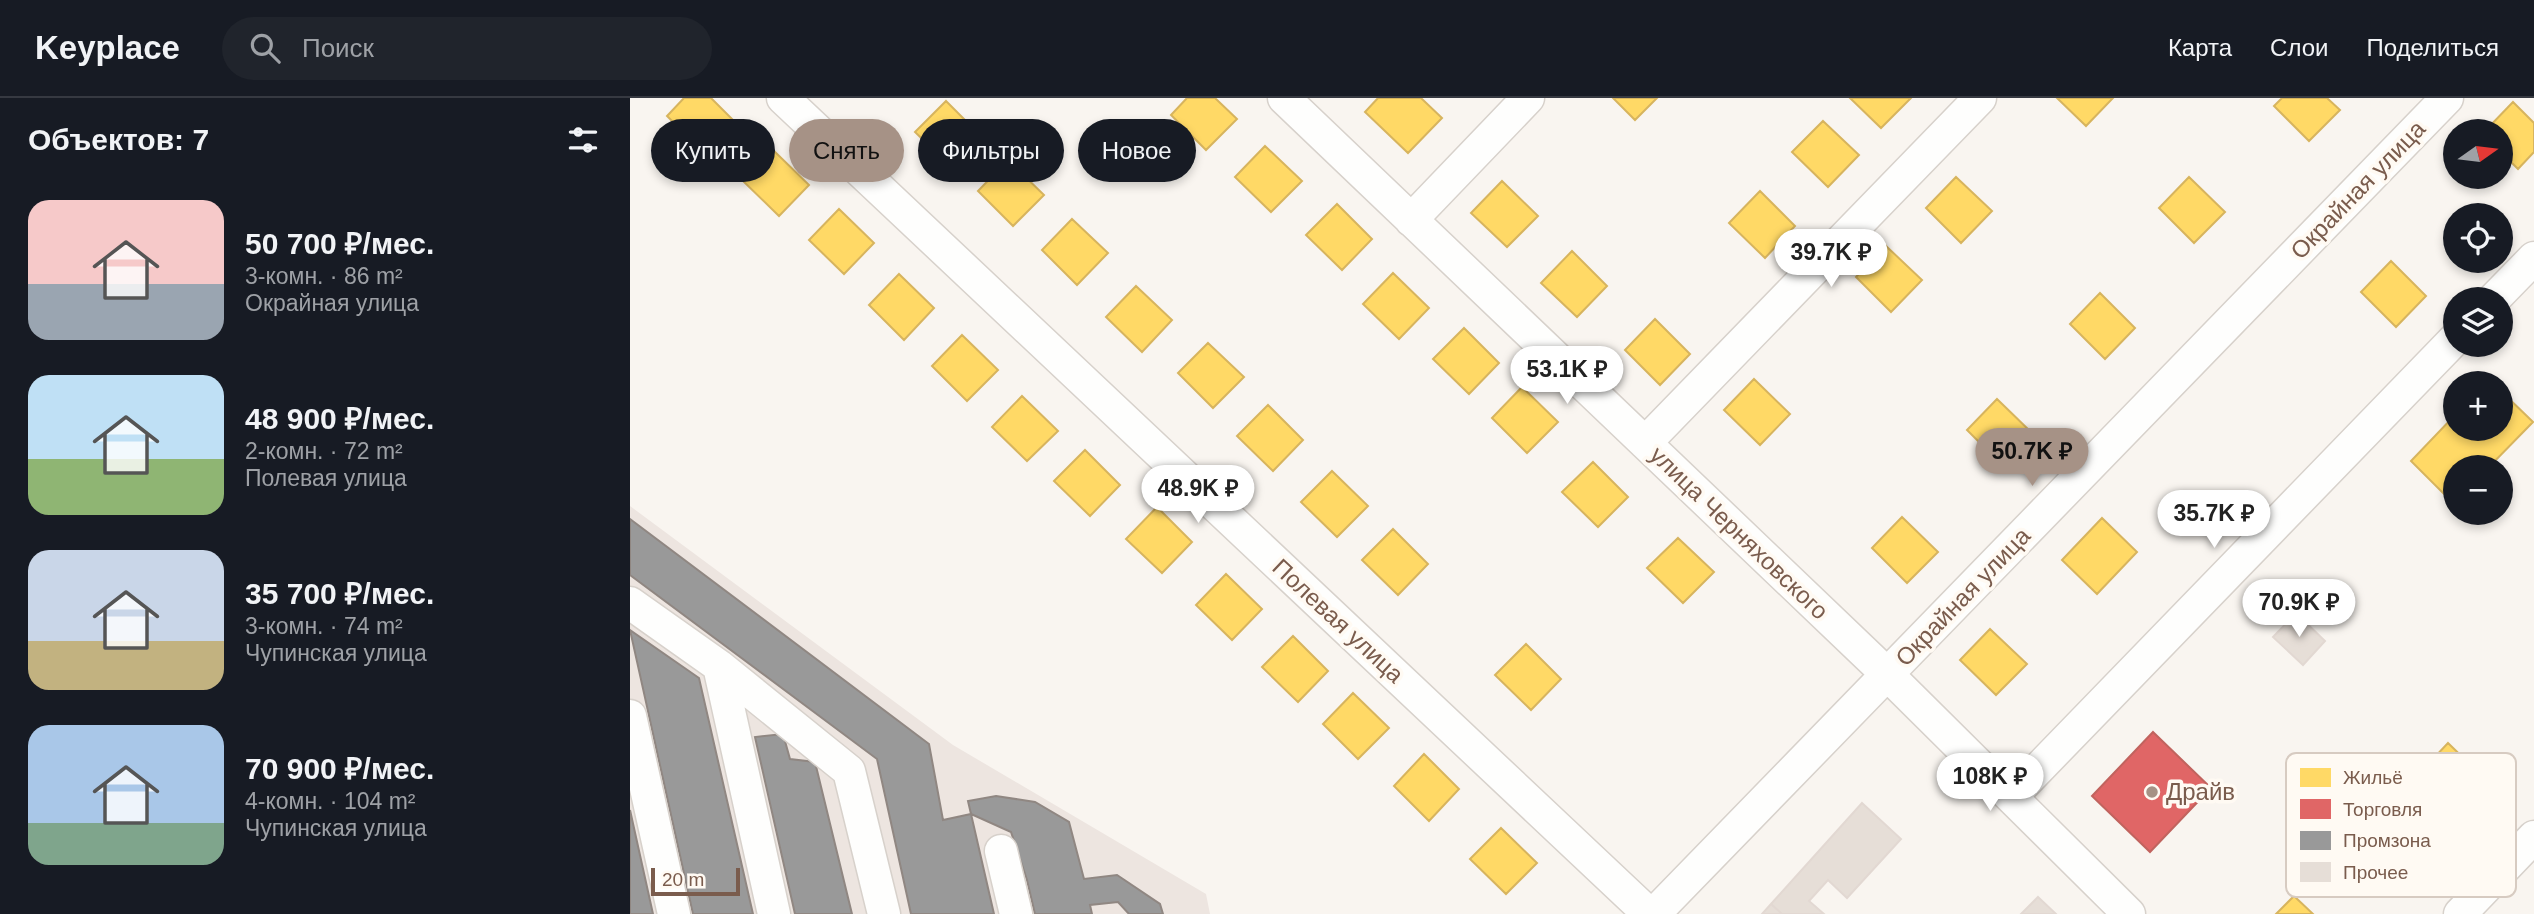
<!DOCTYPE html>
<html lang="ru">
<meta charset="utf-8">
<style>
body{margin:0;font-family:Arial,sans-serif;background:#20242c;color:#f1f3f6;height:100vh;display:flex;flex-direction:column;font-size:26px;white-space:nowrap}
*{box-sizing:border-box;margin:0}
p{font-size:23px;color:#9ea1a6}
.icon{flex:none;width:38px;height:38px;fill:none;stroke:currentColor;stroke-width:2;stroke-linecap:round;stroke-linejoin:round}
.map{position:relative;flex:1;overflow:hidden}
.details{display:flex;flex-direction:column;background:#171b24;width:630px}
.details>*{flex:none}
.guide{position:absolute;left:21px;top:21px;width:665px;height:63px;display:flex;gap:14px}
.needle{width:46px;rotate:76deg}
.buttons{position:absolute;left:1813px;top:21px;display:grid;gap:14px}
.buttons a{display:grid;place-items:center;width:70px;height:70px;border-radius:50%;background:#171b24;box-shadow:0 4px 10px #0003;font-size:35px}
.scale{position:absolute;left:21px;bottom:18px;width:89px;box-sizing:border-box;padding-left:7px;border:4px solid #7a5c4d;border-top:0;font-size:19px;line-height:24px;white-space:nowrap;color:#7a5c4d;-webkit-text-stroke:5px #fffaf3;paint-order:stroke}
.price{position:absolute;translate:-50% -60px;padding:0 16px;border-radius:24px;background:#fff;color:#222;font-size:23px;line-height:46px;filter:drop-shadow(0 2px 4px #0008)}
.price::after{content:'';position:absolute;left:50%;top:42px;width:21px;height:16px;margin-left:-10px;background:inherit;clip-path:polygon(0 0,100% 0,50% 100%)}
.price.current{background:#a69286;color:#111}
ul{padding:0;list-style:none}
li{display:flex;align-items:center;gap:21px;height:175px;padding:0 28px}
li span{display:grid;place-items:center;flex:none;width:196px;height:140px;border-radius:21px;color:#555}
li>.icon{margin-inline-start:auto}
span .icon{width:84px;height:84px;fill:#fffc;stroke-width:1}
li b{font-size:30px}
h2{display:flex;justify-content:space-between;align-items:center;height:84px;padding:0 28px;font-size:30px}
.pill{padding:0 24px;border-radius:32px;background:#171b24;box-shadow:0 4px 10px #0003;font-size:24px;line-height:63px}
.pill.current{background:#a69286;color:#111}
header{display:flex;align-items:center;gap:42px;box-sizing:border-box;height:98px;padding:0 35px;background:#171b24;border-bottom:2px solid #363941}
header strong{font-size:33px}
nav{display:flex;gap:38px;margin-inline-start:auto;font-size:24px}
.search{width:490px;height:63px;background:#20242c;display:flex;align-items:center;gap:18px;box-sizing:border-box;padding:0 24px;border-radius:38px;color:#9ea1a6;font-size:26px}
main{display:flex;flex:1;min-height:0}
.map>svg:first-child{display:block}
.industrial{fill:#ede5e0}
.homes{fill:#ffd966;stroke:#d7b45e;stroke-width:2}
.shops{fill:#e06666;stroke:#c1635e;stroke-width:2}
.industry{fill:#999;stroke:#908782;stroke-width:2}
.building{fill:#e6ded7;stroke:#e2d8d2;stroke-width:2}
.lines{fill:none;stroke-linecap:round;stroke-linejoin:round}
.minor-casing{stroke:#d7d1cb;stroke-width:35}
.minor{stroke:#fefefd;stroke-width:32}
.poi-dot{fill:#a69286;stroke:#fffaf3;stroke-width:2.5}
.labels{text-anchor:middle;stroke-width:7;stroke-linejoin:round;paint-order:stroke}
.street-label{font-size:24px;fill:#7a5c4d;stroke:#fffaf3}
.poi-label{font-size:24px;fill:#7a5c4d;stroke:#fffaf3;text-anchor:start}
.key{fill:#fffaf3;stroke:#d7cbc1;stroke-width:2}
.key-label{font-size:19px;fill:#7a5c4d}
</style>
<header>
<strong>Keyplace</strong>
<div class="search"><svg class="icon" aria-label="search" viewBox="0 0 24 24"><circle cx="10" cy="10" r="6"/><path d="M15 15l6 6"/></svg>Поиск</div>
<nav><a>Карта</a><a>Слои</a><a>Поделиться</a></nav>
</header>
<main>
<section class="details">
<h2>Объектов: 7<svg class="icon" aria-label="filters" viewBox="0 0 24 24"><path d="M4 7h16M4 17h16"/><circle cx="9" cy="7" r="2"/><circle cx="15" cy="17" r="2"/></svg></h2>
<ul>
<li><span style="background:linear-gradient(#f6c9c9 60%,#9aa5b1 0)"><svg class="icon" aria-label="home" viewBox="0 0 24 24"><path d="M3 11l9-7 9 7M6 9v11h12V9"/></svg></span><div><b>50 700 ₽/мес.</b><p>3-комн. · 86 m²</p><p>Окрайная улица</p></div></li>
<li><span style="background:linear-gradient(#bfe0f5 60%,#8fb573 0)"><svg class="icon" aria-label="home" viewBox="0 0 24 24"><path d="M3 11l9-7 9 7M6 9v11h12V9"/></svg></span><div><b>48 900 ₽/мес.</b><p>2-комн. · 72 m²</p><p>Полевая улица</p></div></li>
<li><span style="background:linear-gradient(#c9d6e8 65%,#c2b280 0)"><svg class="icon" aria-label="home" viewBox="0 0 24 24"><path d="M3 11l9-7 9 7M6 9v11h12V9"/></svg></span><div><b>35 700 ₽/мес.</b><p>3-комн. · 74 m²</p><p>Чупинская улица</p></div></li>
<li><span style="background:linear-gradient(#a9c7e8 70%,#7fa58c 0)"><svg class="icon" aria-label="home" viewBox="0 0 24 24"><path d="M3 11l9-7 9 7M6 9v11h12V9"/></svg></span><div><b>70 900 ₽/мес.</b><p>4-комн. · 104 m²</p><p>Чупинская улица</p></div></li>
</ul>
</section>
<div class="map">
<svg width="1904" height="816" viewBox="0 0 1904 816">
<rect width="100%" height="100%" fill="#f9f5f0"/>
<path class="industrial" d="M0 408 323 647 576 796 580 816H0Z"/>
<path class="homes" d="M54 0H81L103 22 72 53 37 18Z
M557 0H585L607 21 576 52 541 17Z
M748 0H791L812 20 778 55 735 14Z
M983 0H1027L1005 22Z
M1220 0H1281L1251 30Z
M1427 0H1483L1456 28Z
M1652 0H1697L1710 12 1679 43 1644 8Z
M316 3 351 38 321 69 285 34Z
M1883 4 1904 25V54L1888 71 1871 54V33H1855Z
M1193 23 1229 57 1198 89 1162 54Z
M635 48 672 83 641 114 605 79Z
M143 52 179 87 149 118 113 83Z
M378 62 414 97 383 128 348 93Z
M1326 79 1362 113 1331 145 1296 110Z
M1559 79 1595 114 1564 145 1529 110Z
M872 83 908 118 877 149 841 115Z
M1130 93 1165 128 1135 160 1099 125Z
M707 106 742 141 712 172 676 137Z
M209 111 244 145 214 176 179 142Z
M442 121 478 155 447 187 412 152Z
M1256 148 1292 182 1261 214 1226 179Z
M942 153 977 188 947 219 911 185Z
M1761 163 1796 198 1766 229 1731 194Z
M763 175 799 210 769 241 733 206Z
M269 176 304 210 274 242 239 207Z
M506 188 542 222 512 254 476 219Z
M1470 195 1505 230 1475 261 1440 226Z
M1025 221 1060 256 1030 287 995 252Z
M834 230 869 265 839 296 803 261Z
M332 237 368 272 337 303 302 268Z
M578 245 614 279 583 310 548 275Z
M1124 281 1160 316 1130 347 1094 312Z
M892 289 928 324 897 355 862 320Z
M1871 293 1903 324 1859 369H1825L1824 406 1781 363 1825 317V331H1871Z
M392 298 428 333 397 363 362 329Z
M1367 301 1403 336 1372 367 1337 332Z
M638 307 673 342 643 373 607 338Z
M455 352 490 387 460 418 424 383Z
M963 364 998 399 968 429 932 394Z
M702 373 738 408 707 439 671 404Z
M527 409 562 444 532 475 496 441Z
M1272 419 1308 454 1277 485 1242 450Z
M1472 420 1507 454 1467 496 1432 462Z
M763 431 798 466 768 497 732 462Z
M1048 440 1084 474 1053 505 1017 470Z
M596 476 632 511 602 542 566 507Z
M1360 531 1397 566 1366 597 1330 562Z
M663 538 698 573 668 604 632 569Z
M896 546 931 581 901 612 865 577Z
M723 595 759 630 728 661 693 626Z
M1818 645 1850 676 1818 711 1785 680Z
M794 656 829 691 799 723 764 688Z
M871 730 907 765 876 796 840 761Z
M1664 798 1683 816H1646Z"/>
<path class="shops" d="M1523 634 1581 690 1520 754 1462 698Z"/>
<path class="industry" d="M0 421 299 646 313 722 341 716 364 816H281L247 661 0 477Z
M0 532 69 580 123 816H63Z
M153 636 160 661 185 664 222 816H165L125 639Z
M366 698 405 704 439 724 454 781 487 777 530 806 533 816H499L488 804 460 807 462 816H405L397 782 381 734 341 716 338 703Z
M0 712 23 816H0Z"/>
<path class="building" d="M1666 515 1695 543 1673 567 1643 539Z
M1232 705 1271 741 1217 800 1198 782 1179 803 1194 816H1152L1141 806Z
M1408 799 1426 816H1391Z
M1141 806 1152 816H1132Z"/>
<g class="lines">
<defs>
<path id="minor" d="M153 0 1019 816
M654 0 1258 577 1499 816
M781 122 898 0
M1864 201 1904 160
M1015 345 1350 0
M0 505 89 568 219 673 254 816
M89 568 144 816
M0 618 44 816
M1381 699 1825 241
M371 753 386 816
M1024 816 1817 0
M1830 816 1904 739"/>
</defs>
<use href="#minor" class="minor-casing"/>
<use href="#minor" class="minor"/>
</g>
<circle class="poi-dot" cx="1522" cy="694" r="7"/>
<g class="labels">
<g class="street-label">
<text transform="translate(1728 92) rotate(-46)" y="8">Окрайная улица</text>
<text transform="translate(1109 435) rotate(44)" y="8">улица Черняховского</text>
<text transform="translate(1333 499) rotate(-46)" y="8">Окрайная улица</text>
<text transform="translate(708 523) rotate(43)" y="8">Полевая улица</text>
</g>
<g class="poi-label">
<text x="1536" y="702">Драйв</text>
</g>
</g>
<rect x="1656" y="655" width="230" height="144" rx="10" class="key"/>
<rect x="1670" y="670" width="31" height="19" fill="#ffd966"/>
<rect x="1670" y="701" width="31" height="20" fill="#e06666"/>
<rect x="1670" y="733" width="31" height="19" fill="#999"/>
<rect x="1670" y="764" width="31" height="20" fill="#e6ded7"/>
<g class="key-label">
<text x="1713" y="686">Жильё</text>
<text x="1713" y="718">Торговля</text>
<text x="1713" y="749">Промзона</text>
<text x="1713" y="781">Прочее</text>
</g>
</svg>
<div class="buttons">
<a><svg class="needle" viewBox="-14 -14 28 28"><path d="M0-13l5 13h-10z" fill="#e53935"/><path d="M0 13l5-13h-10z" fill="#9ea1a6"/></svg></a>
<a><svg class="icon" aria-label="locate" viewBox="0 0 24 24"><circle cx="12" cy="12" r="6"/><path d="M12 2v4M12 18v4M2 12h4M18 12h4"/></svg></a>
<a><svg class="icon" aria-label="layers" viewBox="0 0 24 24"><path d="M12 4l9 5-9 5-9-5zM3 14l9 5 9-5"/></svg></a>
<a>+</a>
<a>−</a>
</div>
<div class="scale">20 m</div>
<b class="price" style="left:1201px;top:191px">39.7K ₽</b>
<b class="price" style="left:937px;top:308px">53.1K ₽</b>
<b class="price current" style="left:1402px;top:390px">50.7K ₽</b>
<b class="price" style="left:568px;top:427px">48.9K ₽</b>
<b class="price" style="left:1584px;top:452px">35.7K ₽</b>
<b class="price" style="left:1669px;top:541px">70.9K ₽</b>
<b class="price" style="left:1360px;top:715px">108K ₽</b>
<div class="guide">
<a class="pill">Купить</a>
<a class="pill current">Снять</a>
<a class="pill">Фильтры</a>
<a class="pill">Новое</a>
</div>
</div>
</main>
